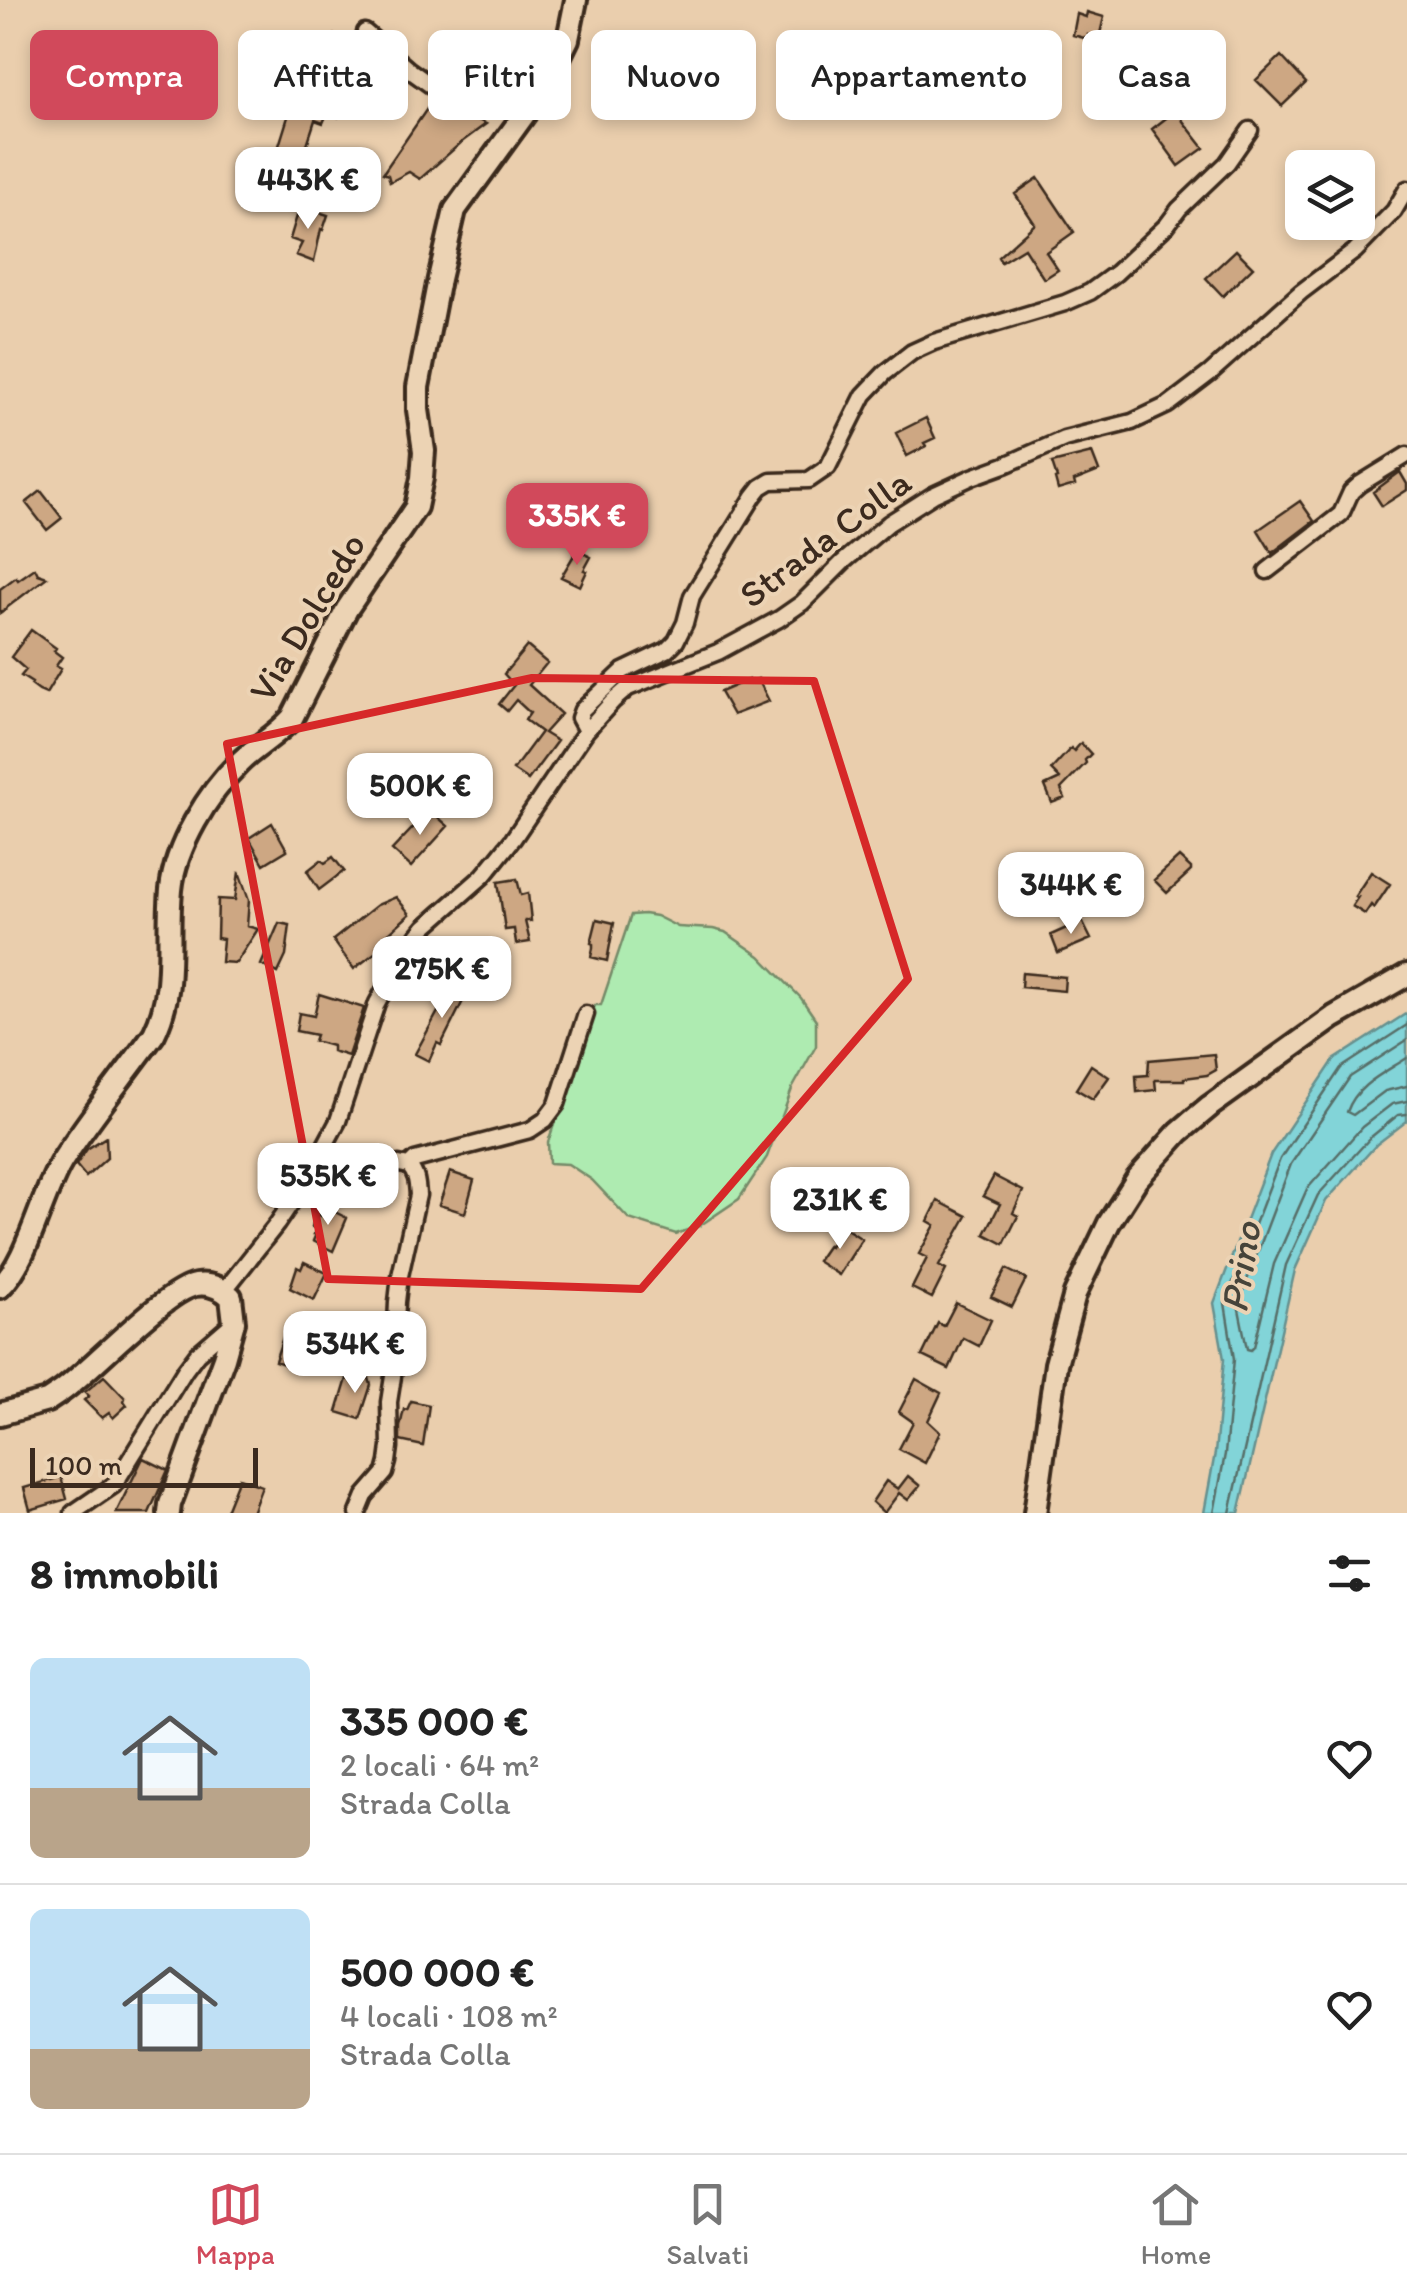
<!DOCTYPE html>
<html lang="it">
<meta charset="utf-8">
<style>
body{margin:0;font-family:Itim,sans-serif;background:#f2f2f2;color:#222;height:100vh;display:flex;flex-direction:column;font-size:38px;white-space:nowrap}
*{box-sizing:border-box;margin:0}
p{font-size:32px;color:#767676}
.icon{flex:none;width:55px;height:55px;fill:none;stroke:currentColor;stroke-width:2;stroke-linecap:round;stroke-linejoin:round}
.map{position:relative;height:1513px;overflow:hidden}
.side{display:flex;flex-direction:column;background:#fff;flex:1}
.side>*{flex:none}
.banner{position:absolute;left:30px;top:30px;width:1348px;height:90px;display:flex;gap:20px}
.buttons{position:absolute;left:1285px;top:150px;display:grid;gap:20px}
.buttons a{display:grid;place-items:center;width:90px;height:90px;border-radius:15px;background:#fff;box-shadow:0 5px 15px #0003;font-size:50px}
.scale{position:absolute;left:30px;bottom:25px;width:228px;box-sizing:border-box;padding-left:10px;border:5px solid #3b2a1e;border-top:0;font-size:28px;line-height:35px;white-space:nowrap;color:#3b2a1e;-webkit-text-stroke:8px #ecd3b4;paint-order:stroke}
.price{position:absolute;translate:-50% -85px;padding:0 22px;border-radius:20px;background:#fff;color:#222;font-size:32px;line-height:65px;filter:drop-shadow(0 2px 5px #0008)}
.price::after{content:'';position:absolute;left:50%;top:60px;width:30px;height:22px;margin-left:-15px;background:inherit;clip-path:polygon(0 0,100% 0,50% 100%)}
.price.active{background:#d1495b;color:#fff}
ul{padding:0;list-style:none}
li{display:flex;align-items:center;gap:30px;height:250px;padding:0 30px}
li+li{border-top:2px solid #e0e0e0}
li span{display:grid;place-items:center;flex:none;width:280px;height:200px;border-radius:15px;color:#555}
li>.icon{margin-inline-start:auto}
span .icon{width:120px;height:120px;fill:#fffc;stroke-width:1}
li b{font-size:42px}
h2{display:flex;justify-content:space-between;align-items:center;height:120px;padding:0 30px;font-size:42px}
.tag{padding:0 35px;border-radius:15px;background:#fff;box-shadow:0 5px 15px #0003;font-size:35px;line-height:90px}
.tag.active{background:#d1495b;color:#fff}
.tab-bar{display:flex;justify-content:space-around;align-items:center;height:140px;border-top:2px solid #e0e0e0;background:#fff;font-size:28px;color:#767676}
.tab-bar a{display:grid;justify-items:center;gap:5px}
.tab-bar .active{color:#d1495b}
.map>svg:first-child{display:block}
.green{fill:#aeebb1;stroke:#748a68;stroke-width:2.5}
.water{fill:#82d4d8;stroke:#66908e;stroke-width:2.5}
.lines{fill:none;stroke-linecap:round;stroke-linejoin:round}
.shore{stroke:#576e68;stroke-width:2.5}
.building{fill:#cda783;stroke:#3b2a1e;stroke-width:2.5}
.street-casing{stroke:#3b2a1e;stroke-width:21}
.secondary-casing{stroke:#3b2a1e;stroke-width:28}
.street{stroke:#ecd3b4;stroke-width:14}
.secondary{stroke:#ecd3b4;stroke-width:20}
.marked{fill:none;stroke:#d62828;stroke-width:8;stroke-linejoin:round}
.labels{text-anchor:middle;stroke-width:8;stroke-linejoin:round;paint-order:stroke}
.street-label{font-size:38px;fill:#3b2a1e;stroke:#ecd3b4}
.water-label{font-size:40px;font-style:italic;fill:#46443a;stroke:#ecd3b4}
</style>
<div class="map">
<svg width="1407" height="1513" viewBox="0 0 1407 1513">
<rect width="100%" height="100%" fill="#eacead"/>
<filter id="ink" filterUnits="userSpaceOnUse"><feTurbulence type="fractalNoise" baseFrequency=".01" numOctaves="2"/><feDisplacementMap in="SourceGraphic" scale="20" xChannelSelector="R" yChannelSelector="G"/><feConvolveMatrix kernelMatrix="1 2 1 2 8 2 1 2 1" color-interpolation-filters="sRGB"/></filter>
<g filter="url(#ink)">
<path class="green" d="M644 914 656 916 678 927 713 929 725 932 760 956 801 998 816 1020V1046L792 1089 767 1157 739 1199 699 1226 676 1234 629 1219 592 1180 568 1164 549 1163 548 1142 595 1005H601L631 915Z"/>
<path class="water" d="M1407 1013V1121L1377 1144 1326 1201 1295 1270 1239 1513H1204L1215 1453 1224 1359 1214 1303 1271 1154 1334 1060Z"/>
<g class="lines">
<path class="shore" d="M1407 1040 1350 1077 1291 1164 1238 1304 1247 1349 1251 1350 1254 1347 1274 1264 1307 1189 1362 1127 1392 1104 1407 1101
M1407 1058C1384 1073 1356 1085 1347 1112L1353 1115 1385 1091 1407 1086
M1214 1513 1225 1454 1234 1359 1225 1303 1280 1159 1341 1068 1407 1025
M1230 1513 1286 1265 1318 1195 1371 1137 1398 1115 1407 1114"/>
</g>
<path class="building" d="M1087 12 1104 17 1099 38 1088 35V39L1073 35 1077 14 1086 17Z
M334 35 356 50 334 80 313 65Z
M152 52 173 66 141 88 132 80Z
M1281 56 1306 83 1282 106 1256 80Z
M336 90 348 95 338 117 328 112 323 123 315 120 303 157 278 149 296 91 330 102Z
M433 100 452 113 478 114 476 119 486 124 463 141 420 179 409 172 390 182 388 175 383 173Z
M1174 112 1180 114 1183 121 1204 148 1179 166 1152 129Z
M1038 178 1074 232 1046 252 1058 270 1044 279 1024 248 1001 262 998 257 1035 224 1015 194Z
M300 206 328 215 323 230 321 229 314 262 296 255 302 243 290 239Z
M1236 250 1253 267 1223 296 1206 278Z
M926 418 935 438 924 443 926 446 907 456 896 433Z
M1092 453 1099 471 1074 481 1075 485 1058 490 1055 479 1057 478 1052 463Z
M1400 472 1407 484V490L1382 506 1373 492Z
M41 491 62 518 47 530 26 503Z
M1300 501 1314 521 1272 553 1258 530Z
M577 550 591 557 584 570 587 571 580 586 561 577Z
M35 568 38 574 47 577 0 613V589L16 577 18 580Z
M31 630 56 648 54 651 62 657 56 666 61 669 46 694 39 691 31 685 32 683 21 676 26 670 11 657Z
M527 646 547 663 529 685 561 714 544 733 557 741 528 780 513 770 541 732 525 720 530 713 516 700 507 711 499 704 514 685 504 674Z
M758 679 769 701 733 715 720 692 748 680 749 683Z
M1081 743 1091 754 1085 760 1086 763 1061 789 1065 798 1052 803 1045 786 1060 779 1051 770 1071 748 1074 751Z
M430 810 448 826 411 867 392 850Z
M272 823 287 850 264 864 249 838Z
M333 857 344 871 319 890 307 871 321 860 325 863Z
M1179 857 1191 868V871L1167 893 1154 880Z
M239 872 249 900 247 926 258 929 236 963 221 962 223 939 217 938 218 899 235 900Z
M1371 872 1390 884 1374 908 1371 905 1365 914 1352 906 1358 897 1355 896Z
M517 879 521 895 528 893 531 921H525L530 942 516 944 514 929 505 930 498 882Z
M396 897 410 914 380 941 384 946 354 969 333 940 377 905Z
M597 919 614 923 607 961 591 957 593 948V944L591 943Z
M1082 921 1091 939 1058 953 1051 935Z
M279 923 290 925 286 956 278 973 261 965Z
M1022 973 1065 977 1064 991 1021 987Z
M449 981 460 987 458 991 466 995 441 1045 437 1043 429 1061 415 1054 440 1008 437 1006Z
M319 994 364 1008 348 1056 332 1051V1046L314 1041 316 1035 296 1031 299 1013 314 1016Z
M1214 1054 1216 1070 1207 1075 1184 1078V1080H1155L1156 1090 1137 1092 1136 1076 1148 1075 1149 1060Z
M1091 1065 1109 1077 1093 1099 1076 1089Z
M106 1137 107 1158 86 1177 76 1165 87 1149Z
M450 1172 474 1180 465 1213 439 1205Z
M994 1176 1023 1191 1013 1213 1018 1216 1004 1244 985 1234 1000 1204 983 1196Z
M938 1201 967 1216 939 1266 946 1270 932 1298 912 1288 927 1258 919 1254 935 1225 928 1221Z
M325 1207 347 1218 333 1251 313 1241 316 1234H314L316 1229 312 1227 315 1213 320 1216Z
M845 1228 862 1239 839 1275 817 1261 828 1245 830 1247 835 1239 837 1240Z
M304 1262 327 1273 314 1300 290 1288 297 1267 301 1269Z
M1006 1269 1026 1279 1012 1307 991 1297Z
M956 1303 991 1320 979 1346 963 1338 949 1369 922 1356 938 1323 944 1326Z
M285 1331 310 1340 301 1370 275 1361Z
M349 1372 369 1378 371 1385 360 1419 337 1412Z
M104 1376 125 1398 124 1401 127 1405 113 1418 109 1413 102 1418 84 1400 89 1396 85 1392Z
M916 1379 941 1393 928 1421 940 1432 925 1463 899 1449 913 1422 899 1412Z
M411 1401 429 1405 423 1446 400 1441V1427L404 1409 407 1410Z
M143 1458 168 1470 149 1513H116Z
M908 1476 920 1486 908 1500 899 1493 884 1513 872 1502 886 1481 898 1489Z
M61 1477 67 1499 30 1510 24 1488Z
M239 1478 262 1486 252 1513H225Z"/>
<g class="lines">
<defs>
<path id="street" d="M365 32 408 69 457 104 516 103 528 111
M1267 571 1341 514 1351 492 1360 484 1407 455
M586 731 579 718 582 710 623 671 667 650 676 641 685 623 692 596 754 496 761 487 771 481 809 480 828 467 864 395 885 373 912 352 934 342 1065 303 1090 292 1116 273 1167 225 1179 209 1227 163 1250 130
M409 1166 415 1160 530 1130 545 1120 557 1104 586 1014
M306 1181 399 1164 409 1166C417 1175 417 1183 418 1195L400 1276 397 1302 394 1370 389 1402 390 1447 388 1462 385 1473 365 1496 358 1513
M224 1291 277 1224 306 1181 338 1121 377 1003 407 949 425 927 483 876 497 859 513 839 586 731 613 701 628 688 718 652 779 619 802 603 843 562 889 523 933 495 972 477 1005 465 1064 439 1132 422 1168 405 1210 373 1301 292 1355 251 1394 211 1407 189
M73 1513 114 1485 185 1370 197 1354 234 1322"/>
<path id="secondary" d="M0 1287C28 1261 41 1196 62 1161 89 1118 124 1076 154 1034 177 988 166 940 171 890 175 847 208 793 239 763 256 746 276 736 292 718L347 609 416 507 422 478 424 451 418 410V387L439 279 455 210 545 86 568 39 576 0
M0 1414 47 1401 62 1391C91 1370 167 1289 196 1285 209 1283 221 1288 231 1297L234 1322 224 1358 170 1504 169 1513
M1035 1513 1056 1364 1075 1294 1109 1223 1137 1179 1179 1132 1210 1106 1334 1017 1407 975"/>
</defs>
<use href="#street" class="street-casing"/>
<use href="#secondary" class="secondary-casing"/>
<use href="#street" class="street"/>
<use href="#secondary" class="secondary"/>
</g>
</g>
<path class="marked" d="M532 678 814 681 908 979 641 1289 328 1279 227 744Z"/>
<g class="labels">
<g class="street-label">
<text transform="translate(825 538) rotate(-37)" y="13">Strada Colla</text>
<text transform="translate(307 617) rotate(-59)" y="13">Via Dolcedo</text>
</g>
<g class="water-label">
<text transform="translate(1240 1267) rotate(-81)" y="14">Prino</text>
</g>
</g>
</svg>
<div class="buttons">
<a><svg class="icon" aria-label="layers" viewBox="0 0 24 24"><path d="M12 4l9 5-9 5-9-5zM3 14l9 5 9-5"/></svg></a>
</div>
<div class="scale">100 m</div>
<b class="price" style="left:308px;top:232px">443K €</b>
<b class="price active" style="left:577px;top:568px">335K €</b>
<b class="price" style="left:420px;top:838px">500K €</b>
<b class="price" style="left:1071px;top:937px">344K €</b>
<b class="price" style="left:442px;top:1021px">275K €</b>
<b class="price" style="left:328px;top:1228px">535K €</b>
<b class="price" style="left:840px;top:1252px">231K €</b>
<b class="price" style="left:355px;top:1396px">534K €</b>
<div class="banner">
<a class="tag active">Compra</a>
<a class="tag">Affitta</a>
<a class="tag">Filtri</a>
<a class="tag">Nuovo</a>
<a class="tag">Appartamento</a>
<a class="tag">Casa</a>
</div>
</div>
<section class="side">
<h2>8 immobili<svg class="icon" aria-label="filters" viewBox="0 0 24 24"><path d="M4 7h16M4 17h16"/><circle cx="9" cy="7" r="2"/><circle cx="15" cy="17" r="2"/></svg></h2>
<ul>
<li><span style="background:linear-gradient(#bfe0f5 65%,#b9a48a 0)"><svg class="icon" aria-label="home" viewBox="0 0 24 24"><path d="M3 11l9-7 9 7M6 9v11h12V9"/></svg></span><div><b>335 000 €</b><p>2 locali · 64 m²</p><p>Strada Colla</p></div><svg class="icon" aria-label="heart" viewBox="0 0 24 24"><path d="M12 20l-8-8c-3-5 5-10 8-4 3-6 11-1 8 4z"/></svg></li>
<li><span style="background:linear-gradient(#bfe0f5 70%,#b9a48a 0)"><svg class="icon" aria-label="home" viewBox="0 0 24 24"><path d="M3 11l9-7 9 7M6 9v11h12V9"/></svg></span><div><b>500 000 €</b><p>4 locali · 108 m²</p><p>Strada Colla</p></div><svg class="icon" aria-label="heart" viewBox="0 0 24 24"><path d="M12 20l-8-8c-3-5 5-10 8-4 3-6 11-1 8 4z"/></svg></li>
</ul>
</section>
<nav class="tab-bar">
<a class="active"><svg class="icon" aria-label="map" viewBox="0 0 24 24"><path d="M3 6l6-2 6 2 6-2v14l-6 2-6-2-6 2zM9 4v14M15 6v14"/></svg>Mappa</a>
<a><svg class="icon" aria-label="saved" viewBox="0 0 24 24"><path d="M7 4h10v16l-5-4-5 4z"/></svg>Salvati</a>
<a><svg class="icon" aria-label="home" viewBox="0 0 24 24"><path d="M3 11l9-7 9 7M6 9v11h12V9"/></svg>Home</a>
</nav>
